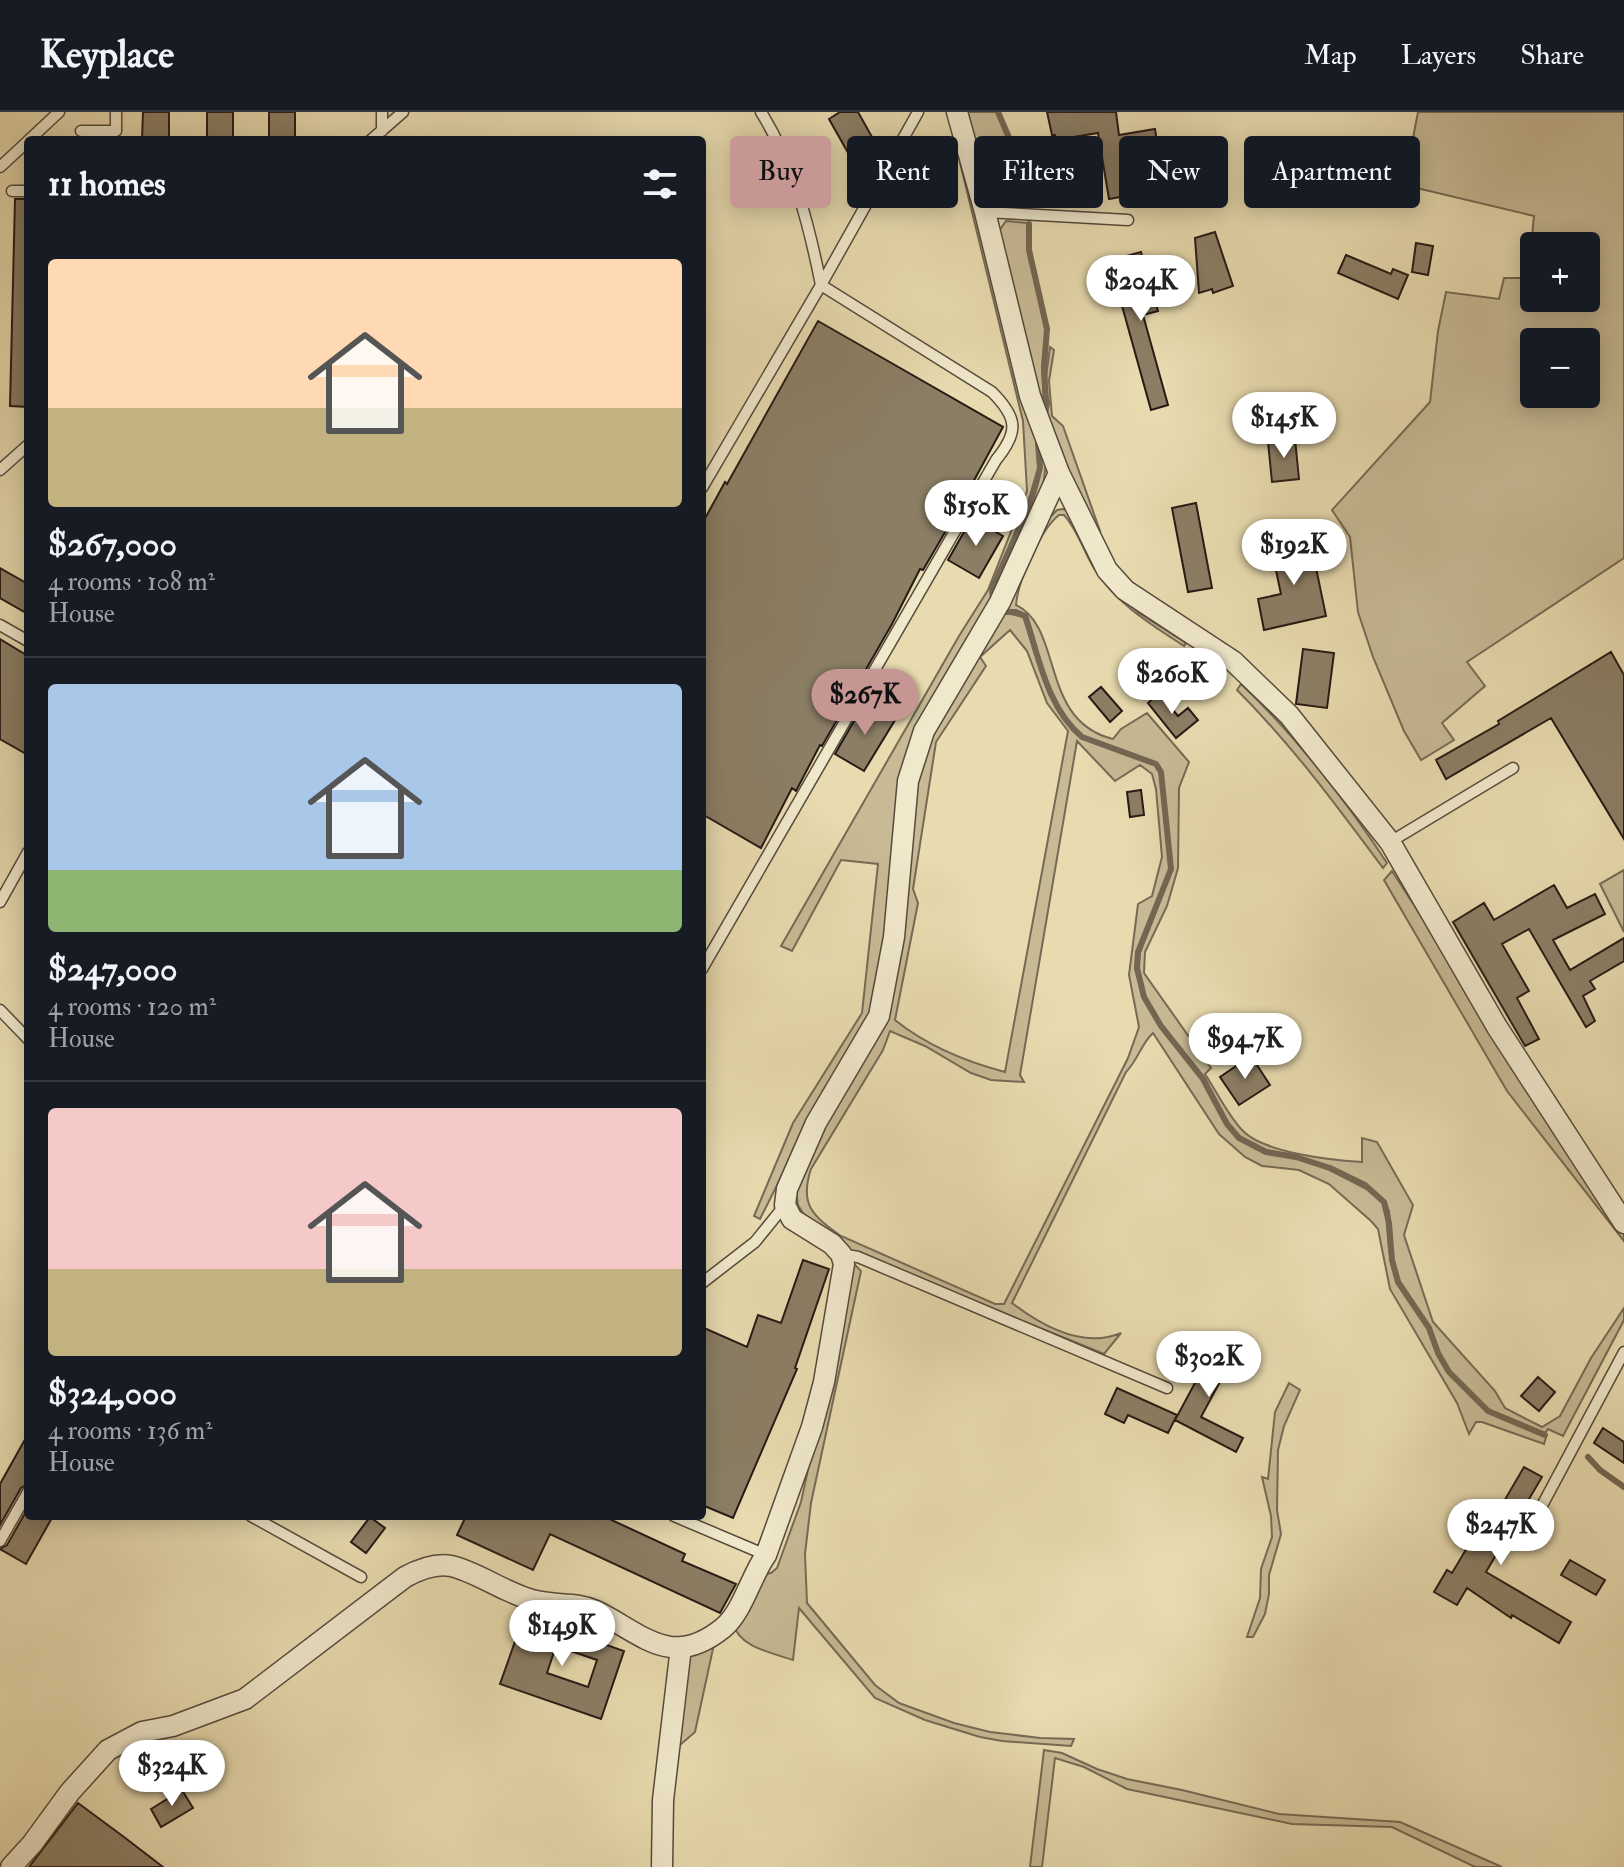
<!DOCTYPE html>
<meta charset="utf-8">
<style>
body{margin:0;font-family:"IM FELL Double Pica",serif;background:#20242c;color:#f1f3f6;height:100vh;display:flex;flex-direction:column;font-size:30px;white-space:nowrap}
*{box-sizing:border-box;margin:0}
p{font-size:26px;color:#9ea1a6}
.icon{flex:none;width:44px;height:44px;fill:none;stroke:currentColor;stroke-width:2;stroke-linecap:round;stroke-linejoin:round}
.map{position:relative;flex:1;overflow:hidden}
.sheet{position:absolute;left:24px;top:24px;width:682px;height:1384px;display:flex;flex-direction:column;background:#171b24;border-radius:8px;box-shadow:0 4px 20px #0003}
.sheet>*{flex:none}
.top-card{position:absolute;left:730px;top:24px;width:760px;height:72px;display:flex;gap:16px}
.tools{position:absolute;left:1520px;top:120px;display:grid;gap:16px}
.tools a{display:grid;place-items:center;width:80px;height:80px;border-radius:8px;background:#171b24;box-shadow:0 4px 20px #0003;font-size:40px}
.price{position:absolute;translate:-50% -68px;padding:0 18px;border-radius:28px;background:#fff;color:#222;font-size:26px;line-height:52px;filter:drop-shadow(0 2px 4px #0008)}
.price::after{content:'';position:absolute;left:50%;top:48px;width:24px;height:18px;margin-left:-12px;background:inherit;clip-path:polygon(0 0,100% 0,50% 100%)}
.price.current{background:#c59692;color:#111}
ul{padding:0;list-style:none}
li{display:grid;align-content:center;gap:16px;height:424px;padding:0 24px}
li+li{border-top:2px solid #363941}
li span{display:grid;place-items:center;height:248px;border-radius:8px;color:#555}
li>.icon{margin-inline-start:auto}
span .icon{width:144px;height:144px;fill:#fffc;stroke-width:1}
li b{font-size:34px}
h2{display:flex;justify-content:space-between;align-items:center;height:96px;padding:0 24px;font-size:34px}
.chip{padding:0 28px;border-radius:8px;background:#171b24;box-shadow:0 4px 20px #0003;font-size:28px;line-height:72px}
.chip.current{background:#c59692;color:#111}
header{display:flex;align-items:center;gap:48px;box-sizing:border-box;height:112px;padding:0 40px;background:#171b24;border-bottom:2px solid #363941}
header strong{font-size:38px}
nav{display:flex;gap:44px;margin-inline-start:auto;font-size:28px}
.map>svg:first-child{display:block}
.green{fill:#c7ba95;stroke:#766a55;stroke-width:2;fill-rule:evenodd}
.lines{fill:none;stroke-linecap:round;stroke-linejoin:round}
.stream{stroke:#736652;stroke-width:6}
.building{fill:#8b7e65;stroke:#261a15;stroke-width:2;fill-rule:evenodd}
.service-casing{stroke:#564a3c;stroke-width:13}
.minor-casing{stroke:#564a3c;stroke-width:23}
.service{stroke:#f0e8cb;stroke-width:10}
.minor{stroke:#f0e8cb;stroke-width:20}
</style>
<header>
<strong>Keyplace</strong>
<nav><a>Map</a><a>Layers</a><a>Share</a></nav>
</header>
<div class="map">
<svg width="1624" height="1755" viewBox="0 0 1624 1755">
<rect width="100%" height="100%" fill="#e8dbaf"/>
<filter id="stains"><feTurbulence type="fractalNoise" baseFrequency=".0025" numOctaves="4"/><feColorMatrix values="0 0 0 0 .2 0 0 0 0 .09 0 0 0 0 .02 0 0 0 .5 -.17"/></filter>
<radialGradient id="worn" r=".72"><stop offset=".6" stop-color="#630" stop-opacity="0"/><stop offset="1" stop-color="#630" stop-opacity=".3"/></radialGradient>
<path class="green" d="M964 0H997L1026 75 1027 96C976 92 974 39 964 0Z
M1418 0H1624V446L1467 550 1485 574 1442 611 1454 628 1421 648 1404 619 1373 545 1358 500 1350 425 1332 398 1430 290 1438 219 1446 180 1499 187 1504 166H1528L1534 104 1404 73ZM1534 134H1586V186H1534ZM1534 230H1586V282H1534Z
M953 22H958L1037 328 1040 355 1028 393 992 477 993 485V477C1010 442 1035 396 1041 357 1042 350 1039 340 1039 332L1046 350 1042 384 996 490 909 637 875 900 816 996 760 1107 754 1104 793 1011 862 901 878 752 841 748 792 839 781 834 959 524 988 478 1027 379 1023 309Z
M1006 109 1028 111 1027 137 1047 218 1042 255 1044 293 1042 305 999 119Z
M1050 235 1054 238 1049 269 1052 304 1063 314 1100 419H1091L1045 314 1049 291 1045 272Z
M1063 397 1068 399 1121 485 1139 501 1186 531 1184 534C1150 512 1117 492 1095 458 1084 441 1078 418 1064 403H1059C1040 418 1018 469 1016 493 1064 516 1039 609 1113 627L1121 617 1147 601 1189 650 1179 676 1178 756 1167 794 1145 840 1144 861 1211 956 1205 962C1217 980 1228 1004 1243 1019 1265 1041 1330 1048 1362 1050V1026L1377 1030 1413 1093 1404 1123 1433 1210 1495 1279 1505 1296 1542 1315 1560 1304 1591 1246 1624 1196V1208L1563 1324 1548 1317 1545 1321 1489 1298 1450 1259 1439 1241 1430 1216 1400 1170 1393 1148 1389 1099 1385 1089 1366 1072 1331 1055 1296 1044 1266 1038 1239 1025 1228 1012 1205 966 1162 913 1145 884 1138 856 1140 841 1172 757 1162 659 1157 651 1083 624C1048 595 1040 544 1027 503L1016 498H1006L1047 408 1057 398Z
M1006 501 1024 505C1038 547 1047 595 1081 626L1156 653 1160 660 1170 757 1137 840 1135 856 1143 885 1160 915 1202 968 1226 1013 1238 1027 1266 1041 1296 1046 1330 1058 1374 1081 1383 1091 1386 1100 1389 1138 1397 1171 1428 1217 1437 1242 1448 1260 1487 1300 1546 1325 1544 1332 1482 1310H1476L1469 1322 1457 1291 1390 1177 1378 1117 1371 1109 1329 1072 1299 1058 1262 1054 1245 1045 1219 1022 1153 921C1141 932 1138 948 1126 960L1012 1191C1042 1214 1083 1237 1121 1221L1104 1242 842 1135 804 1103 798 1093 796 1078 809 1041 863 948 915 671 931 626 1001 505ZM1010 518 1027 539 1047 591 1068 619 1005 960C967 950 926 933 895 908L918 791 913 777 936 630 986 554 980 545ZM1077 629 1115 669 1140 653 1152 662 1156 677 1162 745 1152 784 1138 792 1129 863 1139 915 1128 946 1004 1192H995L841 1124C813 1104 799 1093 811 1057L883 938 890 919 925 934 971 961 991 968 1024 970 1020 963Z
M1241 572C1293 621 1348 691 1387 751L1383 756C1337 694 1292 633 1237 578Z
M1624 758V820L1600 772Z
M1392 759 1624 1119V1129L1507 979 1384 768Z
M853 1151 861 1159 811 1391 805 1442 807 1491 875 1573 899 1591 954 1611 990 1620 1040 1626 1074 1627 1071 1634 1002 1629 980 1625 925 1608 875 1586 799 1496 793 1548C773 1541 738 1535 734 1512L757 1464 771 1461 777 1456 801 1390Z
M1289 1271 1300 1278 1284 1314 1278 1338 1277 1398 1281 1422 1269 1463V1482L1265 1502 1253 1525H1247L1260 1486 1261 1457 1272 1425 1271 1404 1262 1365 1268 1367 1275 1300Z
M714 1532 695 1620 672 1640 689 1540Z
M1044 1638 1062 1641 1097 1657 1127 1667 1182 1678 1279 1702 1400 1710 1502 1755H1475L1392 1715 1292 1712 1127 1677 1084 1655 1055 1646 1042 1755H1030Z"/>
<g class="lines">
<path class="stream" d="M998 0 1022 56 1030 95
M1029 112V138L1047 217 1044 255 1046 291 1044 302
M993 490 992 477 1029 394 1040 356 1038 332
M1006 500H1015L1025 504C1039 545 1047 596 1082 625L1156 652 1161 660 1171 757 1138 840 1137 856 1144 885 1161 914 1203 967 1227 1012 1239 1026 1266 1040 1296 1045 1330 1056 1365 1073 1384 1090 1389 1111 1392 1148 1398 1170 1429 1216 1438 1241 1449 1260 1488 1299 1545 1323
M1588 1345 1600 1358 1624 1375"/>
</g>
<path class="building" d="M143 0H169V28H142Z
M207 0H233V28H207Z
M269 0H295V28H269Z
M840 0H858L881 41 856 55 829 7Z
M1047 0H1116L1119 23 1155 17 1163 69 1130 74 1131 83 1109 87 1098 21 1056 28 1055 23H1052Z
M1211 39 1213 74 1192 76 1189 40Z
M909 42 929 54 910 86 890 75Z
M15 87H28V295L10 294Z
M1215 120 1233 174 1213 181 1212 177 1199 181 1195 126Z
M1416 131 1433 134 1428 163 1412 160Z
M1141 140 1158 199 1143 203 1168 293 1151 298 1119 183 1125 182 1116 147Z
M1346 143 1391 162 1393 157 1408 163 1398 187 1338 161Z
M818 209 1003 315 958 398 923 458 920 457 892 512 822 634 820 633 796 679 792 676 761 736 702 702V412L725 370 727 372Z
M1295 327 1299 367 1272 370 1268 330Z
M1196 391 1212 476 1188 480 1172 396Z
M972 406 1003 424 979 466 948 448Z
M1310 427 1326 504 1264 518 1258 487 1281 482 1271 435Z
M0 456 28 472V502L0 486Z
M0 527 28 544V643L0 627Z
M1303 537 1334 541 1327 596 1296 592Z
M1611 540 1624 563V727L1551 606 1446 667 1436 648 1499 612 1498 609Z
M1101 575 1122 599 1110 610 1089 585Z
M1159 581 1178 604 1188 596 1198 608 1176 626 1148 591Z
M865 590 895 608 864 659 835 642Z
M1141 678 1144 703 1130 705 1127 680Z
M1554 773 1567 796 1595 782 1605 802 1553 828 1570 858 1624 826V849L1590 869 1595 877 1583 884 1595 909 1586 915 1529 817 1502 832 1529 879 1517 886 1539 927 1525 934 1453 810 1484 791 1494 808Z
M1251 944 1270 973 1239 993 1220 965Z
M803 1148 829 1157 795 1256 797 1257 733 1406 702 1393V1215L747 1235 758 1203 781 1211Z
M1217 1230 1236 1240 1201 1305 1243 1326 1236 1340 1175 1308Z
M1538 1265 1555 1280 1539 1299 1521 1284Z
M1117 1276 1177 1303 1168 1321 1128 1303 1124 1311 1105 1302Z
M1603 1316 1624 1330V1351L1594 1331Z
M28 1322V1372L21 1376 0 1413V1372Z
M1524 1355 1542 1365 1486 1460 1571 1510 1559 1531 1512 1503 1511 1506 1467 1476 1457 1493 1434 1480 1447 1458 1452 1461 1486 1404 1493 1408Z
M28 1396V1404H53L26 1452 0 1437 7 1433Z
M466 1404H603L685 1442 682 1449 736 1472 720 1501 550 1422 533 1458 457 1423Z
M370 1405 385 1416 366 1441 351 1430Z
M1570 1448 1605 1468 1596 1483 1561 1463Z
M524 1504 624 1539 601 1607 500 1572ZM556 1534 597 1548 588 1575 547 1561Z
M182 1678 193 1696 161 1715 151 1697Z
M78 1691 124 1725 163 1755H29Z"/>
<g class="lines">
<defs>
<path id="service" d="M81 19H116V0
M382 19V0
M29 28 59 0
M371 28 403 0
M0 55 28 29
M12 79H28
M985 100 1128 108
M0 358 28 333
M702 376 821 173 918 0
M0 513 28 529
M1390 730 1513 656
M0 790 28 740
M702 857 996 348C1019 320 1018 306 992 280L821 173C809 113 794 53 761 0
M0 898 28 927
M841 1142 858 1145 1167 1276
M702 1171 755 1130 785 1093
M1537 1403 1624 1240
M251 1404 361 1465
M674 1404 766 1443
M0 1429 28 1380"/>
<path id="minor" d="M957 0 985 100 1030 284 1059 361 1107 458 1125 478 1233 549 1289 603 1390 730 1497 915 1624 1111
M11 1755 32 1732 70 1680 108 1638 142 1620 173 1614 245 1587 405 1465C418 1458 435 1451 451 1454 478 1460 508 1483 536 1489 556 1494 577 1490 596 1499 643 1522 671 1558 723 1516 742 1501 751 1464 766 1443L812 1315 824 1270 844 1152 841 1142 832 1132 792 1107 785 1093 787 1077 816 1011 879 904 894 825 908 669 924 619 1000 490 1059 361
M662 1755 663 1688 681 1535"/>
</defs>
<use href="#service" class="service-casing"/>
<use href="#minor" class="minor-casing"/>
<use href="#service" class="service"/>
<use href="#minor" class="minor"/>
</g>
<rect width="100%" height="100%" filter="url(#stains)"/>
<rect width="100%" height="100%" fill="url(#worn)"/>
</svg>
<div class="tools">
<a>+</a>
<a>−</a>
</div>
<b class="price" style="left:1141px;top:211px">$204K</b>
<b class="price" style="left:1284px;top:348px">$145K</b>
<b class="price" style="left:976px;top:436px">$150K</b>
<b class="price" style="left:1294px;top:475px">$192K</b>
<b class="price" style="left:1172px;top:604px">$260K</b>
<b class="price current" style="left:865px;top:625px">$267K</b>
<b class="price" style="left:1245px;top:969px">$94.7K</b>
<b class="price" style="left:1209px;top:1287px">$302K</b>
<b class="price" style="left:1501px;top:1455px">$247K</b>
<b class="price" style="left:562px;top:1556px">$149K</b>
<b class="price" style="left:172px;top:1696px">$324K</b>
<div class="top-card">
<a class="chip current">Buy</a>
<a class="chip">Rent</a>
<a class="chip">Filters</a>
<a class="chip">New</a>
<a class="chip">Apartment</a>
</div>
<section class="sheet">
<h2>11 homes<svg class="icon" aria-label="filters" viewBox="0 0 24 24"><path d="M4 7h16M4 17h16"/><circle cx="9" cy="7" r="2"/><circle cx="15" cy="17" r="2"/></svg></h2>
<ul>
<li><span style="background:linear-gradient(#ffd9b3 60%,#c2b280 0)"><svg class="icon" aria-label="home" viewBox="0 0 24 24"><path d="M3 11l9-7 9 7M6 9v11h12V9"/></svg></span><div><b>$267,000</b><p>4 rooms · 108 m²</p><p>House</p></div></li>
<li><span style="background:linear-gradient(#a9c7e8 75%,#8fb573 0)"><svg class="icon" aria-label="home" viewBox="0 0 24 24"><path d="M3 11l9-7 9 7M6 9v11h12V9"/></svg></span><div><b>$247,000</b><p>4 rooms · 120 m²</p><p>House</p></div></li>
<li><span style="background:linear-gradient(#f6c9c9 65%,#c2b280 0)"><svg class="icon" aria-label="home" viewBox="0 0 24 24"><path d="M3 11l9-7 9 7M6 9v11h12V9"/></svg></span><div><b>$324,000</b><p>4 rooms · 136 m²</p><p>House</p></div></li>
</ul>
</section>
</div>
